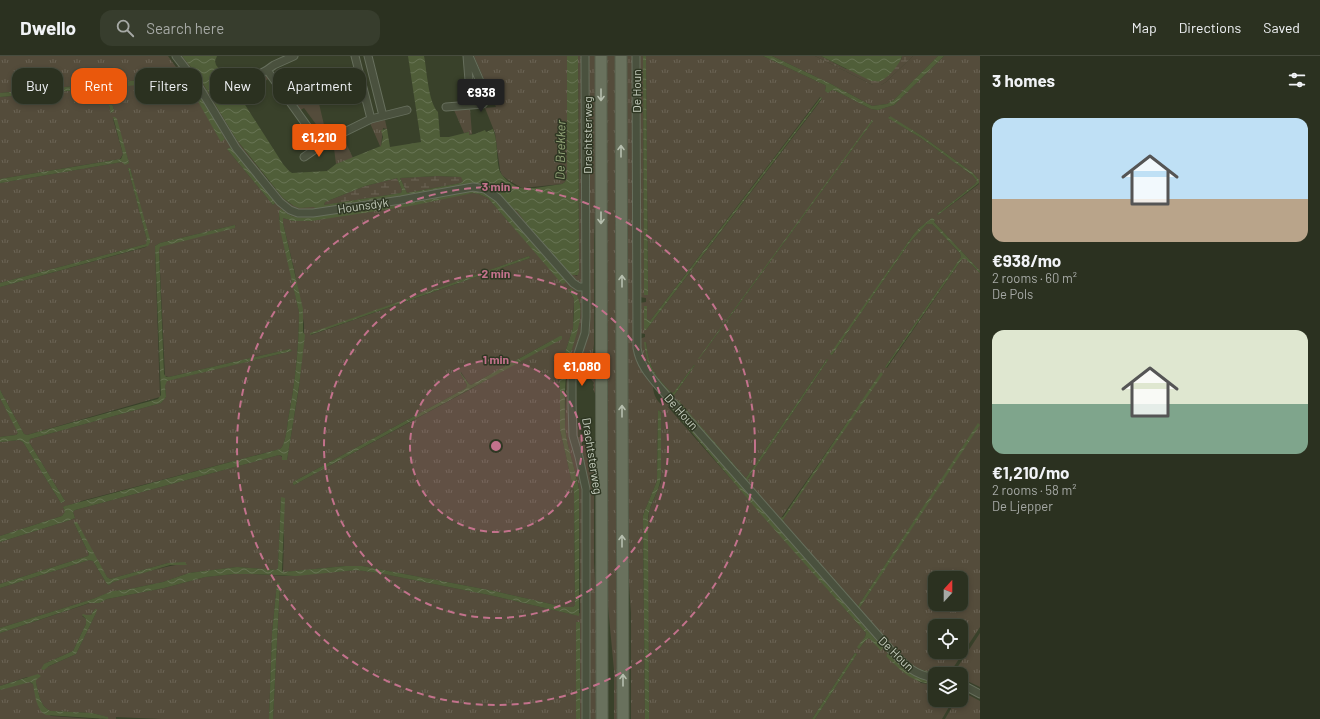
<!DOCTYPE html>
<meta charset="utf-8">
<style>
body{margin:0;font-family:Barlow,sans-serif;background:#373d2d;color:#f1f3f6;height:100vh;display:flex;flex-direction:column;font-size:15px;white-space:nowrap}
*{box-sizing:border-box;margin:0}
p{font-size:13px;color:#a6a9a5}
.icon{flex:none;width:22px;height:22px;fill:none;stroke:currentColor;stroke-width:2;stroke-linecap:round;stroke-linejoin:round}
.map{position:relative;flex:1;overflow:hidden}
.details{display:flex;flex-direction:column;background:#2b3120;width:340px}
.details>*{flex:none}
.top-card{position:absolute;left:12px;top:12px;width:380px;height:36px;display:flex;gap:8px}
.needle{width:26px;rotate:21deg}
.fabs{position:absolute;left:928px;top:515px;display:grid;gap:8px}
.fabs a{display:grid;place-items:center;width:40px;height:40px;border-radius:8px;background:#2b3120;box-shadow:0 2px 6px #0003,0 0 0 1px #474c3e;font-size:20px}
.price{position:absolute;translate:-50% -34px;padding:0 9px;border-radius:4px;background:#ea580c;color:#fff;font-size:13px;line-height:26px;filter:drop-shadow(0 1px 2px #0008)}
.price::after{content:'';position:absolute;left:50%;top:24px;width:12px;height:9px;margin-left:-6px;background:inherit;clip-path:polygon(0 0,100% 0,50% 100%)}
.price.on{background:#222;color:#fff}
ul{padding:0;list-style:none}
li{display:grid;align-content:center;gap:8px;height:212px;padding:0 12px}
li span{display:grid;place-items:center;height:124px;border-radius:12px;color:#555}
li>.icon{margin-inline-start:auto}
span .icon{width:72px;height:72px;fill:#fffc;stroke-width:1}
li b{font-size:17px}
h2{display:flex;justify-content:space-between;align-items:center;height:48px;padding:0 12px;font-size:17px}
.chip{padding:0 14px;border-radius:12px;background:#2b3120;box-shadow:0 2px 6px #0003,0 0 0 1px #474c3e;font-size:14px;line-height:36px}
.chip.on{background:#ea580c;color:#fff}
header{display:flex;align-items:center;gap:24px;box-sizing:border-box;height:56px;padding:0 20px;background:#2b3120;border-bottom:1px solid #474c3e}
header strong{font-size:19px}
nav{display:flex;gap:22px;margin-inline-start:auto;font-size:14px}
.search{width:280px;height:36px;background:#373d2d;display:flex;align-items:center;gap:10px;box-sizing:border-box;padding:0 14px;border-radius:12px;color:#a6a9a5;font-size:15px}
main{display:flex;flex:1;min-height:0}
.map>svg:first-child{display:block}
.grass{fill:url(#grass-tufts);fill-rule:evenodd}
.wetland{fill:url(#wetland-marsh)}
.park{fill:#544c3b}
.water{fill:url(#water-waves);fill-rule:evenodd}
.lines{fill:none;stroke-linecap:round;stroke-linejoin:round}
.minor-casing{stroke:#676f5d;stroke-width:9}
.primary-casing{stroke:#565e4b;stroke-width:13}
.minor{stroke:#4a513e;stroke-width:7}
.primary{stroke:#69715d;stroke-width:11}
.oneway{stroke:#b6beae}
.ring{fill:none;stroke:#c3728c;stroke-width:2;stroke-dasharray:7 5}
.labels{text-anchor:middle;stroke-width:3;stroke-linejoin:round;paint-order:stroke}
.street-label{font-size:12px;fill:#c4cbbc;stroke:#2f3723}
.water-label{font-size:13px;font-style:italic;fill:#95a679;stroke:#2f3723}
.centre{fill:#c3728c;stroke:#2f3723;stroke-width:2}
.ring-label{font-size:12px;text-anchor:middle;font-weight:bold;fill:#c3728c;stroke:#2f3723;stroke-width:3;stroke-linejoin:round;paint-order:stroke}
</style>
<header>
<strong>Dwello</strong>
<div class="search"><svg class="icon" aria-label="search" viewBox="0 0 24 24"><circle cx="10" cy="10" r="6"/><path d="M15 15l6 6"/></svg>Search here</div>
<nav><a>Map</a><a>Directions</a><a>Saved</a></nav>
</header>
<main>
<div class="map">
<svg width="980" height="663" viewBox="0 0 980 663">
<defs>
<pattern id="grass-tufts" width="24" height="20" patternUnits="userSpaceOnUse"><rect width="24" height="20" fill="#544c3b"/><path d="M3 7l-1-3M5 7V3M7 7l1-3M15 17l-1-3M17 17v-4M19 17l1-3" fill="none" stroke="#6b6455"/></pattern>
<pattern id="wetland-marsh" width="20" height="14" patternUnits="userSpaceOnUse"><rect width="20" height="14" fill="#544c3b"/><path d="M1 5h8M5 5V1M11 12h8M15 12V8" fill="none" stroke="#6b6455"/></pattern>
<pattern id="water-waves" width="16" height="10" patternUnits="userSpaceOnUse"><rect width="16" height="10" fill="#505e39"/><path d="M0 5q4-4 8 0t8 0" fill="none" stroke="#687454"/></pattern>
</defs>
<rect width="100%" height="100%" fill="#39412a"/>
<path class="grass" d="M0 0H168L176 11 180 10 172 0H175L190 20 228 83 292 157 466 133 490 137 572 228 583 237V269L570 349 583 428 584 663H580V567L576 566V663H273L280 527 277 526 272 578 269 663H162L116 661V663H108L107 661 92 657 51 655C40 651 39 638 36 627V624L27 621 0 630V577L90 547H99L107 543 164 532 205 521 234 518H252L285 520 356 514 379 517 494 540 575 559 580 557V549L579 434C576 413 567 393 565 372L567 312 580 249 570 237 574 243 573 272 563 303 560 373 574 436 575 549 573 551H564L494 535 362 510H346L283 516 284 481 281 442 278 512 276 514 237 511 189 517 163 526 125 534 113 535 93 543 0 572V532L89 504 93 505 107 528 109 529 113 526C137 518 161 511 187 507H168L110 523 107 521 74 467 89 498 88 500 0 528V486L70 464 75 462 73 456 75 454 279 399 287 404 299 331 304 281V268L295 217 283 167V162L293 165 473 137 479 138 488 142 537 198 489 139 469 135 427 143 313 161C298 162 293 163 281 153L279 162 299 256C299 292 295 328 288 364 287 373 286 383 282 391L280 393 85 444 63 451 65 456 62 460 0 480V386L19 384 23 386 61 447 65 445 29 386 30 383 161 347 166 341 165 330 166 325 292 295 290 293 169 321 165 320 159 193 161 190 236 169H235L160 187 155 190V192L160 341 27 379 24 378 0 334V231L146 191 150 187 130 112H128L147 184 146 188 0 227V127L122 106 129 107 115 61 113 63 123 98 120 103 0 123V41L102 32 105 35 111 57 114 55 109 34 110 31 174 25 175 23 173 21 0 37ZM231 91 276 146 273 149 227 93ZM529 200 530 202 311 279 310 278ZM560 280 471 333 294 429 293 428V426L466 332 467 329 460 317 461 316 469 328 471 329ZM95 553 96 557 76 598 45 612 44 608 73 595 86 568V563L82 560 91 559Z
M178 0H182L199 21 236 83 268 124 266 125 237 92 191 16 192 13 191 12 187 11Z
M474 0H567V122L565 126 562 128 522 132 508 124 502 119 500 114 495 77 485 52 496 51Z
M578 0H582V224L581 228 575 227 486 132 313 155 290 153 267 128 270 126C284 143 290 155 315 150L316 153 476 127C494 127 503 146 517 155L576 220 578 219 579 164Z
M588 0H597V106L594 183V288L593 297 589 305 587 303 589 299 585 297 581 303V310H579V312H584L582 317 580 316 578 320 579 321 575 327 576 311 586 281Z
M605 0H617L619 663H614V614L606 529Z
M625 0H634L635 280 653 328C653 337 655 343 662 349L663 348 661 341H666L888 594 935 623V626C911 622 905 614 888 598L886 600 921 627 935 629V644H953L942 663H815L857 598 855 597 812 663H649L647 474 649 455 661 426V356L658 354 657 425 645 454 643 460 645 663H631V557L626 484ZM667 350 675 354 883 592 881 594 869 582 865 585 859 593 858 591 865 581 866 577Z
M638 0H643L644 238H648L646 0H763L825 29 826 30 825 35 828 37 832 34 836 35 871 53 878 54 894 49 944 0H980V215L934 166 935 164 932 162 919 172 913 179 831 298 832 299 910 186 927 168H932L960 197 961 201 885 311 887 312 962 203H966L980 217V571L953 612 947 618H942L946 617V616C937 616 928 617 919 613 906 607 869 565 859 553L979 369 978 368 858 550 784 467 783 464 882 318 881 317 781 462H780L749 427 748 423 828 304 827 303 746 422 743 419 678 345H677L778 464 889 589 911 611 924 617 935 618V620C913 617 905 607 891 592L764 450 645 312C641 302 639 294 639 283L645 281V278L639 277V247L646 246V242L639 241ZM820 41 822 43 646 274H644V250H647V263L650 265ZM889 60 922 80 973 117 979 124V128L938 159 937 158 975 128 977 125 972 119 921 82 889 62ZM873 64V65L699 303 725 266ZM645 286H646C649 311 654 319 672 337L674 336 694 309H695L673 341C656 326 645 309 645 286ZM935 522H961V548H935ZM935 570H961V596H935Z
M772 0H815L873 29H881L886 26 913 0H938L894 44 887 48 872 50 831 28Z
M265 19 267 20 268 23 241 42 233 30 245 23 249 28Z
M470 53 472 78 469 79V76L464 77 454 54Z
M385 64 387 73 383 72 381 90H380L370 67Z
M342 79 353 102 336 108 333 84Z
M593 308H598L596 388 595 337 593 333 594 331 593 329 594 327 590 322Z
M575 328H576L577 370 578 371V381H584V385H582V389L590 388 594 402V506L598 583V663H589V438L576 374Z
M0 342 17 374 18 377 16 379 0 381Z
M980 577V631L961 622V618H953Z
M27 625 33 628 39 652 51 660 93 663H0V634Z
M963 636 980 645V663H945L956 644H961V637Z"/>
<path class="wetland" d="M815 0H821L846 13 901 4 902 0H913L886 26 881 29H873Z
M438 120 462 121 463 125 461 127 407 137 400 122Z
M397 122 402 134 401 137 324 149 325 146 365 130Z"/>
<path class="park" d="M317 39 325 73 331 72 332 78 321 82 316 79 321 75 304 52 299 55 295 48 302 42Z"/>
<path class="water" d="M182 0H217L215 5 216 9 233 30 283 108 289 115 292 117 327 115 336 108 381 90 383 81 381 74 387 73 390 91 421 86 408 0H424C427 14 428 46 438 56L440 81H449L469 76V79L475 78 485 74 486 76 493 73C498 85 496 100 499 113 501 121 514 131 522 132 529 134 554 129 562 128L565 126 567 122V0H578L579 215 578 219H572L564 212 532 175 517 155 509 150 488 129 480 127 469 128 415 139 325 152 316 153 314 151 299 152 294 150 283 142 236 83 199 21ZM438 120 461 121 463 125 461 127 407 137 400 122ZM397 122 402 134 401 137 324 149 325 146 365 130Z
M643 0H646L648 239H644Z
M763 0H772L831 28 872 50 887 48 894 44 938 0H944L894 49 878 54 871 53 836 35 832 34 828 37 825 35 826 30 825 29Z
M821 0H902C900 8 889 21 881 25 878 26 875 25 871 25Z
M174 21 175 23 174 25 109 32V34L114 55 111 57 105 35 102 32 0 41V37Z
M188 24C197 26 219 73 225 83L221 86 187 26Z
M821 41 822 42 646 274H644V250H647V263L650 265Z
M890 60 922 80 973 117 979 124V127L938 159 937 158 975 128 977 125 972 119 921 82 888 62Z
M113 61H115L117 63 129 107 125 109 122 106 0 127V123L121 103 123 98Z
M872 64 873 65 699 303H698Z
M231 91 276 146 273 149 227 93Z
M128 112H130L150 183V187L148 190 0 231V227L146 188 147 184Z
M475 134 484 136 494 143 566 225 565 227 562 228 488 142 479 138 473 137 410 150 311 165H293L283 162V167L303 253V276L305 279 299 330 287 404H282V400L279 399 75 454 73 456 75 462 70 464 0 486V480L62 460 65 456 63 451 65 450 280 393 282 391C286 383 287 373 288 364 295 328 299 292 299 256L280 173 279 155 281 153C293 163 298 162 313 161L427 143Z
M932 162 935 164 934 166 980 215V217L966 203H962L886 312 885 311 961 201 960 197 932 168H927L910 186 832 299 830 298 913 179 919 172Z
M235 169V172L160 191 159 195 164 318 166 321H169L290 293 292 295 167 325 165 330 166 341 161 347 30 383 29 386 65 445 61 447 23 386 19 384 0 386V381L16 379 18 377 0 342V334L24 378 27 379 158 343 161 339 155 190 160 187Z
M529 200 530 202 310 279V277Z
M571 232C593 252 570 290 567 312 564 331 565 352 565 372 567 393 576 413 579 434V560L494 540 379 517 356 514 296 520 252 518H234L205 521 164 532 107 543 99 547H89L0 577V572L93 543 112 535 125 534 163 526 189 517 237 511 276 514 278 512 281 441 285 442 282 514 283 516 346 510H362L494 535 564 551H573L575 549 574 436 560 373V315L563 303 573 272 574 256V243L569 234Z
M560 280H562V283L549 290 294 429 293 428V426L466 332 467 329 460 317V316L469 328 471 329Z
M644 286H646C649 311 654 319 672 337L674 336 694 309H695L673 341C654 323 647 313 644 286Z
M827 303 828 304 748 423V425L779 462 783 461 881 316 883 318 783 464 784 467 858 550 978 367 980 369 859 553C868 565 906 607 919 613 928 617 937 616 946 616V617C930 622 918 615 905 605L741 421 677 345 678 344 743 419 746 422Z
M666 346H668L883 592 881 595 869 582 865 585 859 593 857 591 865 581 866 577 758 455Z
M658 354 661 356V420C660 435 650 446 648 461L649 663H645L643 460 645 454 657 425Z
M75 466H77L107 521 110 523 168 507 185 506 187 509H170L113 526 109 529 107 528 93 505 89 504 0 532V528L88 500 89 498 74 467Z
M277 526 280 527 273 662V663H269L272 578Z
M95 553H97L96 557 76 598 49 610 44 614 41 613 44 608 73 595 86 568V563L82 559 83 558 86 559H91Z
M576 566H580V663H576Z
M855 597 857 598 815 663H812Z
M888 597C904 613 912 622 935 626V629C912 626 902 616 886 600Z
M38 618 41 620 36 624V627C39 638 40 651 51 655L92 657 108 661V663L46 659C36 654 35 638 33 628L30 626 0 634V630Z"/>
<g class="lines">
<defs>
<path id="minor" d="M176 0 196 26 236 92 280 146 290 154 298 157H313L401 144 473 131 485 133 498 142 573 227 579 231H585
M294 0 274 9 267 14 320 88 371 63 407 54
M355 0 371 63
M368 0 383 60
M467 0 471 49 483 48 486 44V39L469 0
M585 0 586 261 585 277 574 310 572 320V349L573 380 579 401 586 433V663
M636 0 637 292C640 309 649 319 660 332L890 593C904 608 913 619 935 622
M249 24 267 14
M446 51 471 49
M304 101 317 92 320 88
M961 628 980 638"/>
<path id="primary" d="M601 0 602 663
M621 0 623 663"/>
</defs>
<use href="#minor" class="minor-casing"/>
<use href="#primary" class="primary-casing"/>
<use href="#minor" class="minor"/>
<use href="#primary" class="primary"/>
</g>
<defs><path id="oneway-shaft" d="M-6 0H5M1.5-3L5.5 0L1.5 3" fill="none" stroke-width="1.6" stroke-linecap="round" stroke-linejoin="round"/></defs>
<g class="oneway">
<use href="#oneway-shaft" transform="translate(601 39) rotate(90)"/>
<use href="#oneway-shaft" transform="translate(621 95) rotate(-90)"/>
<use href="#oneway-shaft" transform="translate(601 162) rotate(90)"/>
<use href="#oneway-shaft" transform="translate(622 225) rotate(-90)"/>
<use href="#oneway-shaft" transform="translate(622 355) rotate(-90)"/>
<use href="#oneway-shaft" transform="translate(622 485) rotate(-90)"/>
<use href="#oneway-shaft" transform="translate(623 624) rotate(-90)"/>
</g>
<circle cx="496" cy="390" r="86" fill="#c3728c" fill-opacity=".12"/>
<g class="ring">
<circle cx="496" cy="390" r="86"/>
<circle cx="496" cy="390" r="172"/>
<circle cx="496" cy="390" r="259"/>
</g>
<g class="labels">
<g class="street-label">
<text transform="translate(637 35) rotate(-90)" y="4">De Houn</text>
<text transform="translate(588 79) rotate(-90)" y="4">Drachtsterweg</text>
<text transform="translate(363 150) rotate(-8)" y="4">Hounsdyk</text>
<text transform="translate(681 356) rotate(48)" y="4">De Houn</text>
<text transform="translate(592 400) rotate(81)" y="4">Drachtsterweg</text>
<text transform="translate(896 598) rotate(44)" y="4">De Houn</text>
</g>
<g class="water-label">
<text transform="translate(560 94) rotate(-89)" y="5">De Brekker</text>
</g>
</g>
<circle cx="496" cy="390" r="6" class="centre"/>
<g class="ring-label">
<text x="496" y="135">3 min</text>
<text x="496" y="222">2 min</text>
<text x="496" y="308">1 min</text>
</g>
</svg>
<div class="fabs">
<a><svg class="needle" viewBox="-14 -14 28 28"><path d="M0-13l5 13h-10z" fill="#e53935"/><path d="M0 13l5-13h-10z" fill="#a6a9a5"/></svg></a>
<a><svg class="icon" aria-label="locate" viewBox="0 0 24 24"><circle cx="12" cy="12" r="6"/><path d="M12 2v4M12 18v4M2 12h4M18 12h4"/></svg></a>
<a><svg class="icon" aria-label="layers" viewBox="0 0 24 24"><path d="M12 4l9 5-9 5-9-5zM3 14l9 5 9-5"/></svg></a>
</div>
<b class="price on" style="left:481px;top:57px">€938</b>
<b class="price" style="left:319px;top:102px">€1,210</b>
<b class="price" style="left:582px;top:331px">€1,080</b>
<div class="top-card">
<a class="chip">Buy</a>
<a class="chip on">Rent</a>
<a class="chip">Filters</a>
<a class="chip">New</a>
<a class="chip">Apartment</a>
</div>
</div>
<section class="details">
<h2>3 homes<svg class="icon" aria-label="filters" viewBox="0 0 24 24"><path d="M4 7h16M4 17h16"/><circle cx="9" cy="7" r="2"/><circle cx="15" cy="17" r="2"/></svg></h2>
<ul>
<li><span style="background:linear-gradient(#bfe0f5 65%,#b9a48a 0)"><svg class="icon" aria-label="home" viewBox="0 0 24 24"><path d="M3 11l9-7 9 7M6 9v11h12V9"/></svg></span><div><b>€938/mo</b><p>2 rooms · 60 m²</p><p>De Pols</p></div></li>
<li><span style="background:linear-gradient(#dfe7d0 60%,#7fa58c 0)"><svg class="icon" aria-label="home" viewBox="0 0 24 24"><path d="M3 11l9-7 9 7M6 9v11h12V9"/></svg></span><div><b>€1,210/mo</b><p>2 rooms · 58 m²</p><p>De Ljepper</p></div></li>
</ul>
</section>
</main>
